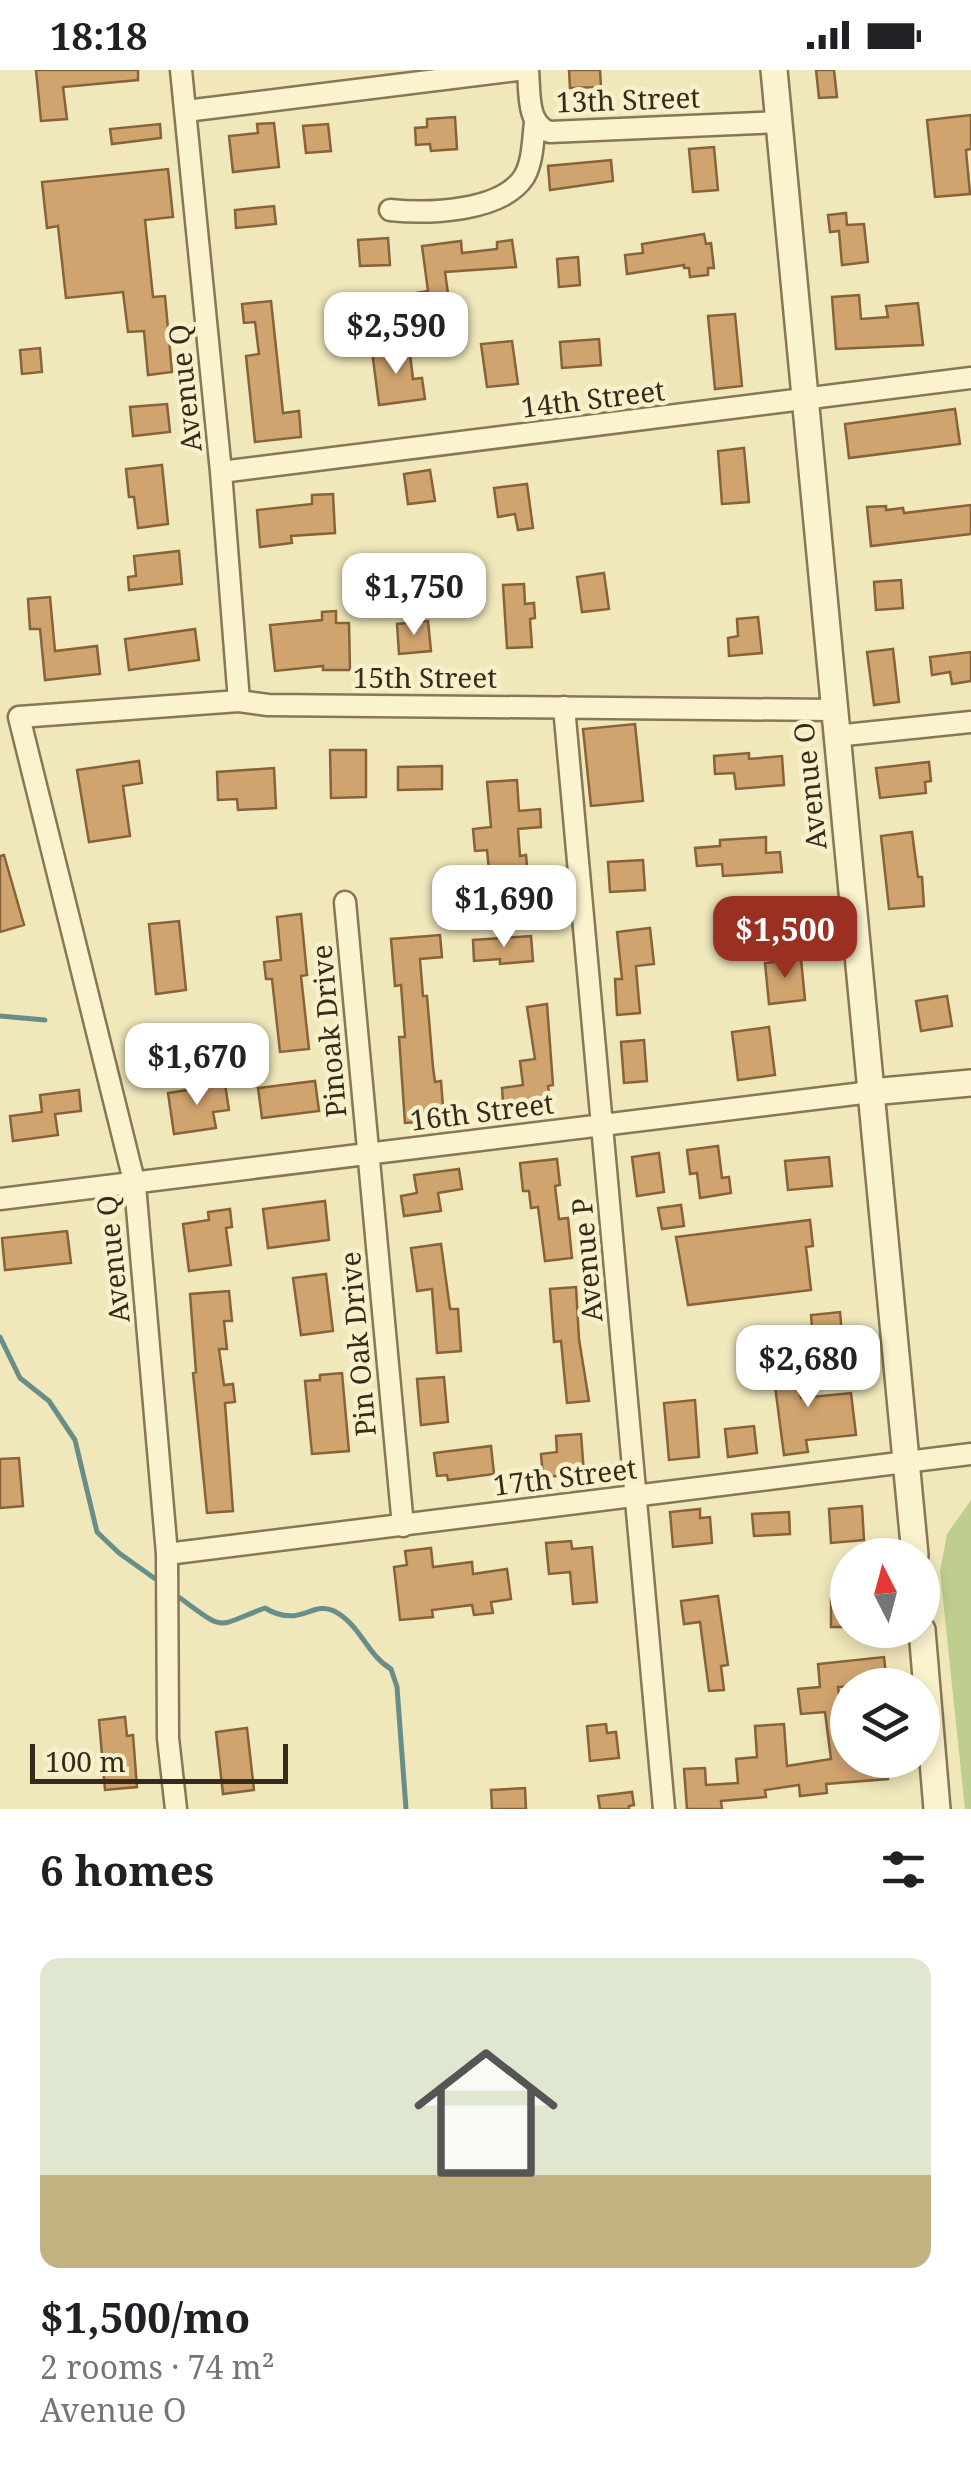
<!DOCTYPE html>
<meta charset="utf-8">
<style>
body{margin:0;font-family:"Noto Serif",serif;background:#f6f6f6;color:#202124;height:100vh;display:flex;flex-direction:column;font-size:38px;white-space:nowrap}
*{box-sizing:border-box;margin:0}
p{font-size:32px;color:#757577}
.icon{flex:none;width:55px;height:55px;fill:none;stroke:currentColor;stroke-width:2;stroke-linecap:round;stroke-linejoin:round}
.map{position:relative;height:1739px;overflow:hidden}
.side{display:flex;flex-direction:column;background:#fff;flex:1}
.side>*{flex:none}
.needle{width:65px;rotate:354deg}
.tools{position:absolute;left:830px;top:1468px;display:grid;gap:20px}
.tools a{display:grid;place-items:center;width:110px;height:110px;border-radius:50%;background:#fff;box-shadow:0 5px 15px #0003;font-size:50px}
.scale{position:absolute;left:30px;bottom:25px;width:258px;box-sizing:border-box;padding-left:10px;border:5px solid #362b1a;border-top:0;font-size:28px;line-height:35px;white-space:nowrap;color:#362b1a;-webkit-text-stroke:8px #f7f0cb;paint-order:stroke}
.price{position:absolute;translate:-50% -85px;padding:0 22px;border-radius:20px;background:#fff;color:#222;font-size:32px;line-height:65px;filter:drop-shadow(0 2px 5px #0008)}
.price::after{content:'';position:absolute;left:50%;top:60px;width:30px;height:22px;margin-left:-15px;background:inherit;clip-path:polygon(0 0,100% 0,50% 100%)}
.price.on{background:#9a3021;color:#fff}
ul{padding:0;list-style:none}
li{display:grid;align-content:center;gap:20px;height:530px;padding:0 40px}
li span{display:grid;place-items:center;height:310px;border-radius:20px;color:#555}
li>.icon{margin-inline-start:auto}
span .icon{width:180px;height:180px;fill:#fffc;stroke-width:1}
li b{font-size:42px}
h2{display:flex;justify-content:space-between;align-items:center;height:120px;padding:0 40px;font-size:42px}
.status{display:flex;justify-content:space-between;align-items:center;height:70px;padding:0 50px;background:#fff;direction:ltr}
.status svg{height:28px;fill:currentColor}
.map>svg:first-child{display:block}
.green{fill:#bfce8f}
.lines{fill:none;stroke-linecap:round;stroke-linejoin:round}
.stream{stroke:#678e89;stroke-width:5}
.building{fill:#d0a46f;stroke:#886239;stroke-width:2.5}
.minor-casing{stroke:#887654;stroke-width:25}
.tertiary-casing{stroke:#887654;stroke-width:30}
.minor{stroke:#fbf3ce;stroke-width:20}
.tertiary{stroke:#fbf3ce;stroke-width:25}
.labels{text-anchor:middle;stroke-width:9;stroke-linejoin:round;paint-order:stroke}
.street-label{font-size:28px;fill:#362b1a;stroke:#f7f0cb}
</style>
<div class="status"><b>18:18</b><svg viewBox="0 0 49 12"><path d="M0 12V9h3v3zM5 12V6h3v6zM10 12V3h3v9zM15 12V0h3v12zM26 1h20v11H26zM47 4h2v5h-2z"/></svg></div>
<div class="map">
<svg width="971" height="1739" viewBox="0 0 971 1739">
<rect width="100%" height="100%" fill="#f0e7bb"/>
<path class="green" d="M971 1430V1739H965L940 1501 947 1464Z"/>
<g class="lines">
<path class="stream" d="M0 946 45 950
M0 1267 20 1308 49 1331 75 1370 97 1462 119 1483 154 1508
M180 1528C227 1562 214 1557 265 1538 300 1559 312 1530 334 1541 361 1555 366 1584 391 1599L397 1617 406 1739"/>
</g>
<path class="building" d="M36 0H138V10L63 17 67 49 41 51Z
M569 0H600L601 17 570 18Z
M816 0H834L837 27 819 28Z
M971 45V79L966 80 970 124 935 127 927 50Z
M455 47 457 79 431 81 430 74 416 75 415 58 427 57V49Z
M274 53 279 97 233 102 229 66 258 63 257 54Z
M160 54 161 68 112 74 110 59Z
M328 54 331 81 306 83 303 56Z
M714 77 718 120 693 122 689 79Z
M611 90 613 111 550 120 548 96Z
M168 99 173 147 145 150 153 227 165 226 172 302 148 305 144 261 128 262 123 222 66 228 58 156 47 158 42 112Z
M274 136 276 154 236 158 235 140Z
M846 143 847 155 864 154 868 192 842 195 839 161 830 162 828 145Z
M704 164 706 174 711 173 714 198H708V205L690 207 689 198H684V195L627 204 625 185 643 183 642 174Z
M388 168 390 195 360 196 358 170Z
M512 170 516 197 445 202 450 238 413 242 410 224 428 221 422 176 461 171 462 183 497 179V172Z
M578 187 580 215 559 217 557 189Z
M859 225 861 249 888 247 886 236 918 233 923 275 836 279 832 227Z
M271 231 283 343 299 341 301 367 255 372 246 286 259 284 255 252 244 253 242 234Z
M735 244 742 316 715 319 708 246Z
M599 269 601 295 562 298 560 272Z
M512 271 518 314 487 317 481 274Z
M409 276 413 309 422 308 425 329 379 335 372 281Z
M40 278 42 302 22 304 20 280Z
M167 334 170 362 133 366 130 337Z
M955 339 960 374 849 388 845 354Z
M744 378 749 432 722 434 718 381Z
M162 395 168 454 138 458 134 427H129L126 399Z
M430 400 435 431 408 434 404 404Z
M527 414 533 458 518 460 515 444 498 447 494 418Z
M333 424 335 463 291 466 292 473 260 477 257 440 312 434V425Z
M971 435V464L871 476 867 437 886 436V440L903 438 904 443Z
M179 481 182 514 129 520 128 507 136 506 134 486Z
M604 503 609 539 582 542 577 507Z
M901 510 903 538 876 540 874 512Z
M524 514 525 534 534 533 535 548 530 549 532 577 507 578 503 515Z
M474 517 476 538 458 539 456 518Z
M50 527 55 581 97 576 100 604 45 610 40 559H30L28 529Z
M336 541V553H349L350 600H323V596L275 601 270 555 322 550V542Z
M758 547 762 583 729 586 728 568 738 566 737 549Z
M428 551 431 581 399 584 397 554Z
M195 559 199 590 129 600 125 569Z
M893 579 899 632 874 635 867 582Z
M971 582V611L952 614 950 602 932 605 930 587Z
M635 654 643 731 591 736 583 659Z
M330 680H366V727L331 728Z
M749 683V689L782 686 784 715 736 719 734 703 715 704 714 686Z
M139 691 142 713 123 716 130 766 89 772 77 700Z
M929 692 931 711 925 712 926 723 880 728 876 698Z
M442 696V719L398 720V697Z
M274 698 276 738 238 740 237 729 218 730 217 702Z
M517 710 519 741 540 739 541 757 518 759 520 786 526 785 530 831 505 833 503 809 490 810 487 780 475 781 473 759 491 757 487 712Z
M912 762 918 807H922L924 836 889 839 881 766Z
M766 767V783L780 782 782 802 723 806 722 794 697 796 695 778 720 776V770Z
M4 785 24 855 0 862V786Z
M643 790 645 820 610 822 608 792Z
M788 832 791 862 764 864 762 835Z
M301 844 307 905 301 906 309 979 280 982 272 909H266L264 892 281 890 277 847Z
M179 851 186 920 156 924 149 854Z
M650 858 654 894 636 896 640 943 617 945 615 909H622L617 862Z
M440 865 442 887 420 889 423 926H427L433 997 435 1012 441 1011 444 1050 405 1053 399 967H405L401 915 395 916 391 869Z
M531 866 533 891 500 894V889L474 891 473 870Z
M801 889 805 930 769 934 765 893Z
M947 926 952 956 921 961 916 931Z
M547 934 553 1015 548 1016 551 1037 514 1041 512 1031 503 1032 502 1018 523 1015 520 991 535 989 527 937Z
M769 957 775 1005 738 1010 732 962Z
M644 970 647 1011 624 1013 621 972Z
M315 1011 319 1041 262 1048 258 1018Z
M225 1014 229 1040 213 1042 216 1058 174 1064 168 1023Z
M79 1020 81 1041 55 1044 58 1065 13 1071 10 1046 42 1042 40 1025Z
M718 1076 722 1108 729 1107 731 1123 700 1128 697 1103 690 1104 687 1080Z
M659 1083 664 1122 637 1126 632 1087Z
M829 1087 832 1116 788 1120 785 1091Z
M557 1089 560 1115 555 1116 559 1149 568 1148 572 1188 545 1191 538 1137 531 1138 529 1121H523L520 1093Z
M459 1099 462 1119 438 1123 441 1141 404 1146 401 1126 417 1123 414 1105Z
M325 1131 329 1170 268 1178 263 1139Z
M681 1135 684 1156 662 1159 658 1138Z
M230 1139 232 1157 226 1158 231 1195 189 1201 183 1154 209 1150 208 1142Z
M810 1150 813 1176 806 1177 811 1220 688 1235 676 1167Z
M67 1161 71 1193 5 1200 2 1168Z
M441 1174 450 1239H458L461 1281 437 1283 432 1219 417 1221 411 1178Z
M326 1204 333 1261 301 1265 293 1208Z
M576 1217 579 1269 589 1331 567 1333 561 1271 554 1272 550 1219Z
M229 1221 232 1251H224L227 1279H219L224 1315 233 1314 235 1332 225 1333 233 1441 207 1443 193 1303 196 1302 190 1224Z
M840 1242 843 1276 814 1279 811 1245Z
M792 1283 801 1328 851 1323 856 1365 806 1370 808 1382 784 1385 771 1285Z
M342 1303 349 1381 312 1384 305 1311 320 1310V1305Z
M444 1307 448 1352 421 1355 417 1309Z
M695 1330 699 1387 669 1390 664 1333Z
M754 1356 757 1383 728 1387 725 1359Z
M581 1364 584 1404 543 1407 541 1384 557 1382 556 1366Z
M491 1376 494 1404 448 1410 447 1405 437 1406 434 1383Z
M19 1388 23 1436 0 1438V1389Z
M862 1436 864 1470 831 1473 829 1439Z
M700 1439V1448L710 1447 712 1473 673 1477 670 1442Z
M789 1442 790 1464 754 1466 752 1444Z
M571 1471 572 1479 592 1477 597 1532 573 1534 570 1502 549 1504 546 1473Z
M431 1478 433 1497 472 1492 473 1504 507 1499 511 1529 491 1532 493 1543 474 1545 472 1535 432 1540 433 1547 400 1550 394 1497 407 1495 405 1481Z
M718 1526 728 1595 721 1596 724 1620 709 1621 700 1552 684 1554 681 1531Z
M831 1529H845V1557H831Z
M884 1587 887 1615 838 1617 848 1690H886L888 1709 826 1714 827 1723 800 1726 799 1715 765 1720 766 1727 721 1731 722 1739H687L684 1699 705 1698 706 1715 738 1713 736 1689 757 1687 755 1656 784 1654 787 1696 831 1689 825 1642 801 1644 798 1619 820 1617 818 1594Z
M125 1647 127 1666 133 1665 137 1717 105 1720 99 1650Z
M606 1654 607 1663 616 1662 619 1688 590 1691 587 1656Z
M247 1658 254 1720 223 1724 216 1662Z
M525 1718 526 1739H492L491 1720Z
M632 1722 634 1735 629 1736V1739H600L598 1726Z"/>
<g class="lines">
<defs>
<path id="minor" d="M181 0 221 402 239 631
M528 0C530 21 526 55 550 62L780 52
M186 41 517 0
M390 140C428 144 501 142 524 107 533 92 533 69 535 52
M221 402 971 308
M564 637 664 1739
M835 666 971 652
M345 832 403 1456
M0 1129 871 1022
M167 1484 971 1384
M176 1739 168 1668 167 1484 135 1115 19 647 239 631 268 635 833 640"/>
<path id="tertiary" d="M774 0 915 1485
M871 1022 971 1013
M922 1560 937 1739"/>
</defs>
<use href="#minor" class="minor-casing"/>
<use href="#tertiary" class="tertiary-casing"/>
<use href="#minor" class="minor"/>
<use href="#tertiary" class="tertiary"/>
</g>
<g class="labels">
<g class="street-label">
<text transform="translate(628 30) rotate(-2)" y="10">13th Street</text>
<text transform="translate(185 318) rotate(-96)" y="10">Avenue Q</text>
<text transform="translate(593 329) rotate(-7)" y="10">14th Street</text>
<text x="425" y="618">15th Street</text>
<text transform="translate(810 716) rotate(-96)" y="10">Avenue O</text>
<text transform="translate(329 961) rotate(-95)" y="10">Pinoak Drive</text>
<text transform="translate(482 1042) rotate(-7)" y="10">16th Street</text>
<text transform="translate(113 1189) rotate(-96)" y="10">Avenue Q</text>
<text transform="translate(587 1190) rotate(-95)" y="10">Avenue P</text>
<text transform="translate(358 1274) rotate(-95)" y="10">Pin Oak Drive</text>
<text transform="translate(565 1407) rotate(-7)" y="10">17th Street</text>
</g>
</g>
</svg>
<div class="tools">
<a><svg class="needle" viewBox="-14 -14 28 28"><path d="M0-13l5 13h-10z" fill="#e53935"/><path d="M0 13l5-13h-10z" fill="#757577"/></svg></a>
<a><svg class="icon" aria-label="layers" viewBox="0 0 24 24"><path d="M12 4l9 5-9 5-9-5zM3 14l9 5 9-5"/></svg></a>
</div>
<div class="scale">100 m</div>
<b class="price" style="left:396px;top:307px">$2,590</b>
<b class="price" style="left:414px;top:568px">$1,750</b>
<b class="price" style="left:504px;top:880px">$1,690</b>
<b class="price on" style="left:785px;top:911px">$1,500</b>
<b class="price" style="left:197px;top:1038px">$1,670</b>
<b class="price" style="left:808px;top:1340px">$2,680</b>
</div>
<section class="side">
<h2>6 homes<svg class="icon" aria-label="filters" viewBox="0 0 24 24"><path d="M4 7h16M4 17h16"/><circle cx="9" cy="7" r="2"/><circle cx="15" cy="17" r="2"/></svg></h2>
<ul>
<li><span style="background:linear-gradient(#dfe7d0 70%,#c2b280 0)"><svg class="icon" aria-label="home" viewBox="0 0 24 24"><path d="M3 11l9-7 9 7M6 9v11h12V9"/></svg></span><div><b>$1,500/mo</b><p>2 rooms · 74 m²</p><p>Avenue O</p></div></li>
</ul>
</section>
